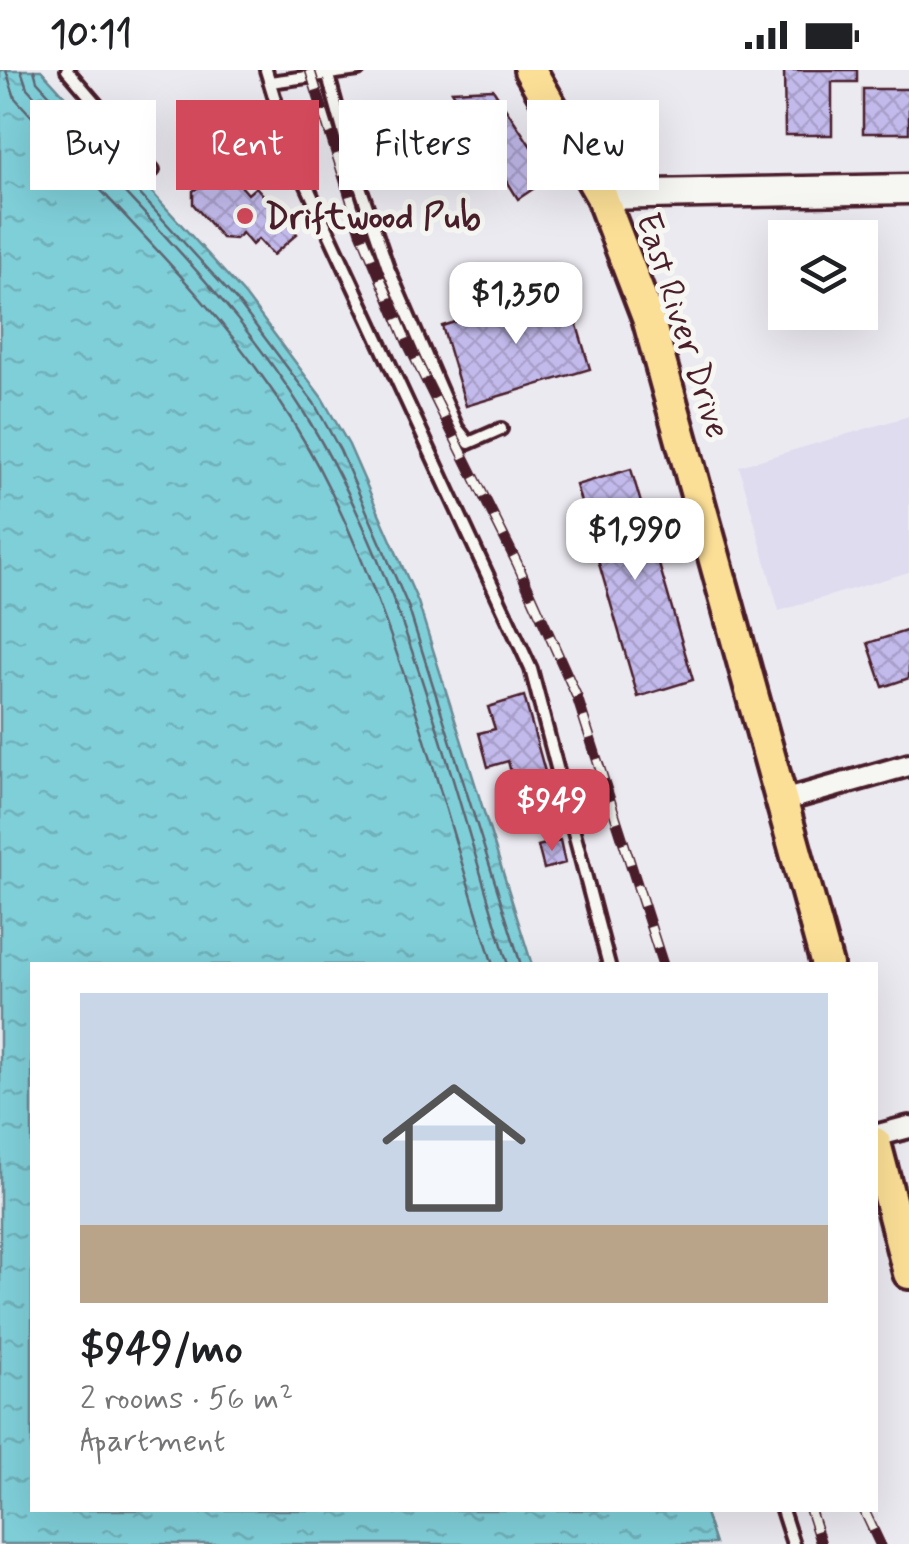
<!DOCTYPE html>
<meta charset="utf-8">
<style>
body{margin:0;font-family:Mynerve,sans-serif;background:#f6f6f6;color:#202124;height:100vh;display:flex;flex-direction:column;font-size:38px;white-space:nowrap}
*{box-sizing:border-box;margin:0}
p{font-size:32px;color:#757577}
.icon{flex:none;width:55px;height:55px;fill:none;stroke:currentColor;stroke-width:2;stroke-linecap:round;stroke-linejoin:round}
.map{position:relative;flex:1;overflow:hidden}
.details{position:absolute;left:30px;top:892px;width:848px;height:550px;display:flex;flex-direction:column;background:#fff;border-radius:0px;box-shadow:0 10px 40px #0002}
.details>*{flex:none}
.hud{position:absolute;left:30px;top:30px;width:850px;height:90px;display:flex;gap:20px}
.buttons{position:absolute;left:768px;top:150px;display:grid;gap:20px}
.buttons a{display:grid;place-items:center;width:110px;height:110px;border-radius:0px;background:#fff;box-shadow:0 10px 40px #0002;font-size:50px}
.price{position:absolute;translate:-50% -85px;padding:0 22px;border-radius:20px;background:#fff;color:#222;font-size:32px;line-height:65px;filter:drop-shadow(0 2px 5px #0008)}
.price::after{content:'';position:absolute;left:50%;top:60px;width:30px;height:22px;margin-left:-15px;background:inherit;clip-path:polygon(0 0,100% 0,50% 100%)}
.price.selected{background:#d1495b;color:#fff}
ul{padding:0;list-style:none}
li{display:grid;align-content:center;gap:20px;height:530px;padding:0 50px}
li span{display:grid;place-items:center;height:310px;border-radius:0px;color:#555}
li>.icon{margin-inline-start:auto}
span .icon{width:180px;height:180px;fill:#fffc;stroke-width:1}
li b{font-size:42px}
.pill{padding:0 35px;border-radius:0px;background:#fff;box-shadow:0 10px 40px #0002;font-size:35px;line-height:90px}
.pill.selected{background:#d1495b;color:#fff}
.status{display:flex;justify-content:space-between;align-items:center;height:70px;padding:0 50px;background:#fff;direction:ltr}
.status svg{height:28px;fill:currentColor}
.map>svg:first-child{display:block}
.built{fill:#dfdcef}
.water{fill:url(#water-ripples);stroke:#6a8993;stroke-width:2.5}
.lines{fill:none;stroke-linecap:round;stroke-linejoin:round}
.shore{stroke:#5f6571;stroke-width:2.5}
.building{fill:url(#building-cross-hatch);stroke:#4a1f2b;stroke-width:2.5}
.lane-casing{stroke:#4a1f2b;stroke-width:18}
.street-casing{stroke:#4a1f2b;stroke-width:28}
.secondary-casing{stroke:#4a1f2b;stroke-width:35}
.primary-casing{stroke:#4a1f2b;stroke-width:38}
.lane{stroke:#f6f6f2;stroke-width:10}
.street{stroke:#f6f6f2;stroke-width:20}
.secondary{stroke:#f6f6f2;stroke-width:28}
.primary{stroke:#fbdf96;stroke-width:30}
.rail-casing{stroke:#4a1f2b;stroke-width:11}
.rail{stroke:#f6f6f2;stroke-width:8;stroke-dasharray:22;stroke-linecap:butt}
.poi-dot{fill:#d1495b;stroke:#f6f6f2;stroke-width:4}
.labels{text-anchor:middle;stroke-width:10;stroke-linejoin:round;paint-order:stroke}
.poi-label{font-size:35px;font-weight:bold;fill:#4a1f2b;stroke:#f6f6f2;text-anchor:start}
.street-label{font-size:35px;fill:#4a1f2b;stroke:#f6f6f2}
</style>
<div class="status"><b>10:11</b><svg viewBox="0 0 49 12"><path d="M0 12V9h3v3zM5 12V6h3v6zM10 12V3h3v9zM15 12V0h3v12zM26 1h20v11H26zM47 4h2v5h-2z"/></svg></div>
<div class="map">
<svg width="909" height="1474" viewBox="0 0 909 1474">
<defs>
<pattern id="water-ripples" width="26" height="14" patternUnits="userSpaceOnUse" patternTransform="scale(2.5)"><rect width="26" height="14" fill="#7fcfd9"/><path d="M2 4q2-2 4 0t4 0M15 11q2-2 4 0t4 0" fill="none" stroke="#6fb1ba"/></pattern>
<pattern id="building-cross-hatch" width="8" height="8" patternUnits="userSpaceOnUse" patternTransform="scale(2.5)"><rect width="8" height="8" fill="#c2baeb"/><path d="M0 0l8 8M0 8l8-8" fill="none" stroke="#a89fca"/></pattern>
</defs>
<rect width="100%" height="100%" fill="#eceaf1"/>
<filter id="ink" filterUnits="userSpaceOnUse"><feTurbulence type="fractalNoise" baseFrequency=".01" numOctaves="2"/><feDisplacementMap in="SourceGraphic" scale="20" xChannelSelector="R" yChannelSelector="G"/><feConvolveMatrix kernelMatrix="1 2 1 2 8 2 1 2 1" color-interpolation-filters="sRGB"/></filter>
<g filter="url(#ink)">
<path class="built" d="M909 346V502L779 541 739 396Z"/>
<path class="water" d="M0 0H41L245 225 322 328 349 375 418 532 532 895H32V1440H704L715 1474H0Z"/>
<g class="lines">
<path class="shore" d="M6 0 15 28C108 132 217 231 291 349 388 505 437 720 493 895
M21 0 27 18C121 122 229 222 303 341 402 498 453 718 508 895
M34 0 37 11 237 231 314 333 340 380 408 536 521 895"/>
</g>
<path class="building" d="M784 0H857V12H832V65H785Z
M493 19 551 107 518 129 452 21Z
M863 19H909V63H863Z
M229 102 248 124 256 117 275 138 286 134 289 139 283 149 297 164 273 185 258 169 252 175 242 163 235 169 222 168 193 134V121L203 114H215Z
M566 218 590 299 466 336 442 256Z
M631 399 693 610 638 627 576 415Z
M909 560V608L883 617 868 573Z
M524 626 547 709 515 718 508 691 488 697 479 663 495 659 488 637Z
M560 770 565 793 544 799 538 776Z"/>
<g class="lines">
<defs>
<path id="lane" d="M67 0 153 100
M266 0 290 79 531 599 609 895
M327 2 352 93 388 198 457 358 469 373 501 359
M270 12 358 0
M782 1440 793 1474"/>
<path id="street" d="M782 731 909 695
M875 1066 909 1057"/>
<path id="secondary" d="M601 125 909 119"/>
<path id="primary" d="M530 0 601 125 648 248 827 895
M875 1073 909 1203"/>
</defs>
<use href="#lane" class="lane-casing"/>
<use href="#street" class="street-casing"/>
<use href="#secondary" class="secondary-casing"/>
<use href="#primary" class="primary-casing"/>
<use href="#lane" class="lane"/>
<use href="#street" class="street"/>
<use href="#secondary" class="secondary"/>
<use href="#primary" class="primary"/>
<defs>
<path id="rail" d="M310 0 361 162 407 272 517 493 577 627 663 895
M810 1440 821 1474
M864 1440 880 1474"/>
</defs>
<use href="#rail" class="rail-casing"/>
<use href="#rail" class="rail"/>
</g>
</g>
<circle class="poi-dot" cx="245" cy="146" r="10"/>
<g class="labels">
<g class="poi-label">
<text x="265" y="158">Driftwood Pub</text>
</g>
<g class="street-label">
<text transform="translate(684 255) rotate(72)" y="12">East River Drive</text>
</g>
</g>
</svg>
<div class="buttons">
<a><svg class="icon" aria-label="layers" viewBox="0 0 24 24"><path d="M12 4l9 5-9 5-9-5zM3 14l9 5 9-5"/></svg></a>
</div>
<b class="price" style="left:516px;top:277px">$1,350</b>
<b class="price" style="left:635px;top:513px">$1,990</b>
<b class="price selected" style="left:552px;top:784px">$949</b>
<div class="hud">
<a class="pill">Buy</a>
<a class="pill selected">Rent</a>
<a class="pill">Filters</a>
<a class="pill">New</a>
</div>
<section class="details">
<ul>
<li><span style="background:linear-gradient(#c9d6e8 75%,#b9a48a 0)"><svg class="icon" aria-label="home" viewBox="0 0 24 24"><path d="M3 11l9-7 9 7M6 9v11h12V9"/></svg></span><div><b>$949/mo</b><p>2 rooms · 56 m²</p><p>Apartment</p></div></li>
</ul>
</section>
</div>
